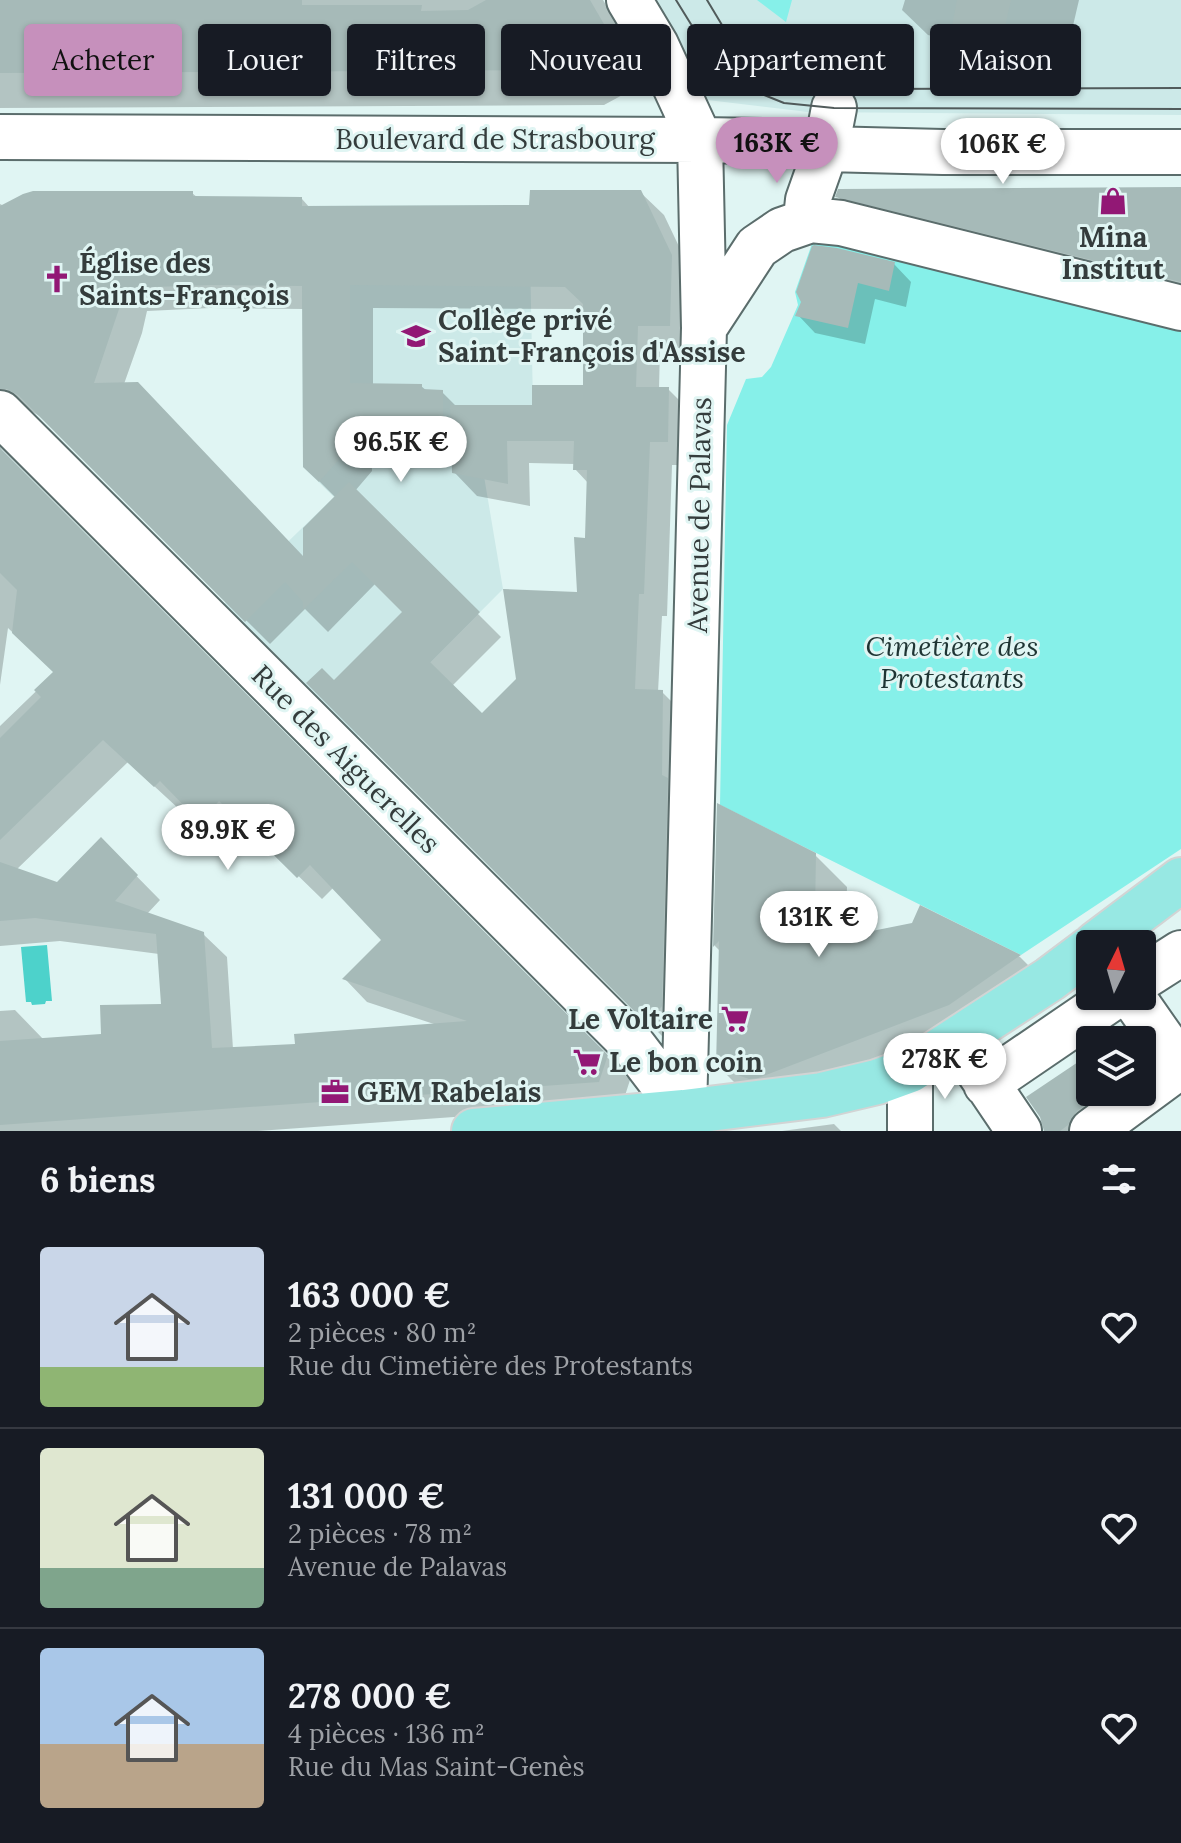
<!DOCTYPE html>
<html lang="fr">
<meta charset="utf-8">
<style>
body{margin:0;font-family:Lora,serif;background:#20242c;color:#f1f3f6;height:100vh;display:flex;flex-direction:column;font-size:30px;white-space:nowrap}
*{box-sizing:border-box;margin:0}
p{font-size:26px;color:#9ea1a6}
.icon{flex:none;width:44px;height:44px;fill:none;stroke:currentColor;stroke-width:2;stroke-linecap:round;stroke-linejoin:round}
.map{position:relative;height:1131px;overflow:hidden}
.drawer{display:flex;flex-direction:column;background:#171b24;flex:1}
.drawer>*{flex:none}
.hud{position:absolute;left:24px;top:24px;width:1134px;height:72px;display:flex;gap:16px}
.needle{width:52px;rotate:5deg}
.tools{position:absolute;left:1076px;top:930px;display:grid;gap:16px}
.tools a{display:grid;place-items:center;width:80px;height:80px;border-radius:8px;background:#171b24;box-shadow:0 2px 6px #0004;font-size:40px}
.price{position:absolute;translate:-50% -68px;padding:0 18px;border-radius:28px;background:#fff;color:#222;font-size:26px;line-height:52px;filter:drop-shadow(0 2px 4px #0008)}
.price::after{content:'';position:absolute;left:50%;top:48px;width:24px;height:18px;margin-left:-12px;background:inherit;clip-path:polygon(0 0,100% 0,50% 100%)}
.price.current{background:#c690bc;color:#111}
ul{padding:0;list-style:none}
li{display:flex;align-items:center;gap:24px;height:200px;padding:0 40px}
li+li{border-top:2px solid #363941}
li span{display:grid;place-items:center;flex:none;width:224px;height:160px;border-radius:8px;color:#555}
li>.icon{margin-inline-start:auto}
span .icon{width:96px;height:96px;fill:#fffc;stroke-width:1}
li b{font-size:34px}
h2{display:flex;justify-content:space-between;align-items:center;height:96px;padding:0 40px;font-size:34px}
.pill{padding:0 28px;border-radius:8px;background:#171b24;box-shadow:0 2px 6px #0004;font-size:28px;line-height:72px}
.pill.current{background:#c690bc;color:#111}
.map>svg:first-child{display:block}
.built{fill:#cce9e8}
.green{fill:#86f0e9}
.water{fill:#4dd2cb}
.shadow{fill:#0003;fill-rule:evenodd}
.building{fill:#a6bab8;fill-rule:evenodd}
.lines{fill:none;stroke-linecap:round;stroke-linejoin:round}
.minor-casing{stroke:#5b6d6c;stroke-width:48}
.major-casing{stroke:#d2d4d4;stroke-width:48}
.minor{stroke:#fff;stroke-width:44}
.major{stroke:#97e8e3;stroke-width:44}
.tram{stroke:#515b5b;stroke-width:2}
.labels{text-anchor:middle;stroke-width:6;stroke-linejoin:round;paint-order:stroke}
.street-label{font-size:28px;fill:#343c3c;stroke:#e0f5f3}
.poi-label{font-size:28px;font-weight:bold;fill:#343c3c;stroke:#e0f5f3;text-anchor:start}
.park-label{font-size:28px;font-style:italic;fill:#1e3433;stroke:#e0f5f3}
</style>
<div class="map">
<svg width="1181" height="1131" viewBox="0 0 1181 1131">
<rect width="100%" height="100%" fill="#e0f5f3"/>
<path class="built" d="M635 0H1181V115L808 112 691 98Z
M529 205 533 405H472L503 589 357 736 224 604 334 497 303 467 302 206Z"/>
<path class="green" d="M757 0H792L786 22Z
M814 238 1181 331V849L1021 955 720 805 727 425 746 379 762 377 771 367 798 305 795 292Z"/>
<path class="water" d="M47 945 52 1001H46L45 1004 32 1005 31 1002H26L21 947Z"/>
<path class="shadow" d="M0 0H603L650 80 604 105 0 108Z
M905 0H1079L1068 47 1033 38 1025 74 977 61 959 43 928 35 902 10Z
M1181 190V303L867 226 838 197Z
M640 192 664 215 695 280 693 348H660L659 389H668L692 413 691 465H672L667 616H662L658 692H662L685 715 671 1045 309 683H334L405 612 376 583 328 632 305 609 270 644 43 418 31 411 17 412 0 428V204L4 206 192 193 198 198 302 199 310 208 531 207ZM210 308 304 309 305 467 336 498 305 559 124 384 142 333 147 311ZM373 308 585 309V387L535 407H457L442 392 427 391 421 386 373 385ZM371 440 453 442 454 472 477 496 530 506 529 463 575 464V469L589 484 587 540 579 594 518 679 482 715 452 686 501 637 355 491 372 471Z
M894 264 911 282 906 307 875 299 865 344 815 333 798 315 803 302Z
M0 447 5 456 630 1080 622 1105 258 1131H0V1011L15 1010 44 1040 103 1036 163 1006 159 954 60 941 0 946V726L55 673 8 628 0 685ZM128 762 179 809 184 803 224 843 244 823 322 899 334 887 384 940 345 979 367 1002 437 1025 297 1046 233 1049 227 957 203 934 147 914 160 900 101 840 57 884 16 870Z
M719 806 815 855 847 887 846 918 863 935 913 924 921 907 1020 957 1051 988 981 1036 750 1098 718 1066 720 951 715 946Z
M1125 1032 1133 1040H1113Z
M1142 1049 1150 1058 1170 1086 1110 1131H1045L1090 1056V1092H1142Z
M834 1124 841 1131H782Z"/>
<path class="building" d="M0 0H302V5H422L421 11 468 10 486 0H590L615 43 567 70 0 73Z
M957 0H1011L1000 49 950 36Z
M1181 187V282L835 197 838 189Z
M530 190H641L672 255 670 326H638L636 387H669L668 442H650L644 594H639L635 689 663 690 662 775 668 778 662 1006 647 1024 306 683 322 668 334 680 402 612 352 562 303 610V602L285 582 245 622 18 395 7 389H0V206L23 194 33 191H193V196L302 197V206L529 205ZM211 285 302 286 303 467 319 482 350 447 349 418 443 420V390L422 389V384L350 383V285L565 287 583 304V385H532V405H450L452 473 508 484 507 441H574L573 470H587L585 538 574 537 577 592 503 589 516 679 482 713 430 662 480 612 349 482 303 528V556L138 382 94 383 119 309 124 288Z
M814 245 837 248 895 262 889 291 858 283 848 328 795 316 801 302 796 292 812 246Z
M0 448 608 1055 599 1082 0 1125V1041L101 1034 100 1005 161 1004 156 934 35 918 0 921V862L57 882 101 837 138 875 115 901 204 932 212 1048 295 1044 294 1034 467 1021 342 979 381 940 310 865 297 878 219 801 200 822 160 781 154 787 103 740 0 840V738L41 697 34 690 53 672 12 633 17 590 0 573Z
M717 803 816 853 815 912 844 913 857 934 912 923 920 905 1021 955 949 1005 758 1078 749 1079 716 1067 719 941 713 947Z
M1090 1054V1092H1103L1077 1111 1068 1125 1060 1131H1044L1040 1117 1026 1097Z"/>
<g class="lines">
<defs>
<path id="minor" d="M629 0 656 45 700 140 704 328 684 1112
M0 137 700 140 764 141 826 149 943 152H1181
M811 220 807 209 808 200 826 149 834 108
M704 328 757 247 782 230 811 220 841 223 1181 308
M0 413 632 1044 684 1112
M1142 978 1181 953
M971 1060 1019 1131
M910 1070V1131
M986 1084 1115 996
M1092 1131 1168 1075 1173 1065 1171 1052 1132 996"/>
<path id="major" d="M1096 944 1181 880
M474 1131 684 1112 822 1095 877 1082 910 1070 1050 979 1090 949"/>
</defs>
<use href="#minor" class="minor-casing"/>
<use href="#major" class="major-casing"/>
<use href="#minor" class="minor"/>
<use href="#major" class="major"/>
<path class="tram" d="M676 0 710 55 734 79 752 90 784 103 834 108 1181 109
M707 0 722 25 746 50 766 66 806 83 867 89 1181 88"/>
</g>
<defs>
<symbol id="shop-bare" viewBox="-9 -9 18 18"><path d="M-5-2.5h2.3a2.7 3.5 0 0 1 5.4 0H5L5.5 6h-11ZM-1.5-2.5h3a1.5 2.3 0 0 0-3 0Z" fill="#921875" stroke="#e0f5f3" stroke-width="2.5" paint-order="stroke"/></symbol>
<symbol id="church-bare" viewBox="-9 -9 18 18"><path d="M-1.2-6h2.4v3.5h3.3v2.4h-3.3V6h-2.4V-.1h-3.3v-2.4h3.3Z" fill="#921875" stroke="#e0f5f3" stroke-width="2.5" paint-order="stroke"/></symbol>
<symbol id="school-bare" viewBox="-9 -9 18 18"><path d="M0-5L7-2L0 1L-7-2ZM-4 1L0 2.5L4 1V4Q0 6-4 4Z" fill="#921875" stroke="#e0f5f3" stroke-width="2.5" paint-order="stroke"/></symbol>
<symbol id="supermarket-bare" viewBox="-9 -9 18 18"><path d="M-6-5.5h2.5l.6 2H6L4.5 2H-2.5L-4.4-4H-6ZM-1.5 3.2a1.3 1.3 0 1 0 .1 0ZM3 3.2a1.3 1.3 0 1 0 .1 0Z" fill="#921875" stroke="#e0f5f3" stroke-width="2.5" paint-order="stroke"/></symbol>
<symbol id="office-bare" viewBox="-9 -9 18 18"><path d="M-6-3h4V-5.5h4V-3h4V5H-6ZM-1-4.5V-3h2v-1.5ZM-6 0V1H6V0Z" fill="#921875" stroke="#e0f5f3" stroke-width="2.5" paint-order="stroke"/></symbol>
</defs>
<g fill-rule="evenodd">
<use href="#shop-bare" x="1093" y="181" width="40" height="40"/>
<use href="#church-bare" x="37" y="259" width="40" height="40"/>
<use href="#school-bare" x="396" y="316" width="40" height="40"/>
<use href="#supermarket-bare" x="715" y="999" width="40" height="40"/>
<use href="#supermarket-bare" x="567" y="1042" width="40" height="40"/>
<use href="#office-bare" x="315" y="1072" width="40" height="40"/>
</g>
<g class="labels">
<g class="street-label">
<text x="495" y="149">Boulevard de Strasbourg</text>
<text transform="translate(699 515) rotate(-89)" y="10">Avenue de Palavas</text>
<text transform="translate(346 759) rotate(45)" y="10">Rue des Aiguerelles</text>
</g>
<g class="poi-label">
<text x="1113" y="247" text-anchor="middle">Mina<tspan x="1113" dy="32">Institut</tspan></text>
<text x="79" y="273">Église des<tspan x="79" dy="32">Saints-François</tspan></text>
<text x="438" y="330">Collège privé<tspan x="438" dy="32">Saint-François d'Assise</tspan></text>
<text x="713" y="1029" text-anchor="end">Le Voltaire</text>
<text x="609" y="1072">Le bon coin</text>
<text x="357" y="1102">GEM Rabelais</text>
</g>
<g class="park-label">
<text x="952" y="656">Cimetière des<tspan x="952" dy="32">Protestants</tspan></text>
</g>
</g>
</svg>
<div class="tools">
<a><svg class="needle" viewBox="-14 -14 28 28"><path d="M0-13l5 13h-10z" fill="#e53935"/><path d="M0 13l5-13h-10z" fill="#9ea1a6"/></svg></a>
<a><svg class="icon" aria-label="layers" viewBox="0 0 24 24"><path d="M12 4l9 5-9 5-9-5zM3 14l9 5 9-5"/></svg></a>
</div>
<b class="price current" style="left:777px;top:185px">163K €</b>
<b class="price" style="left:1003px;top:186px">106K €</b>
<b class="price" style="left:401px;top:484px">96.5K €</b>
<b class="price" style="left:228px;top:872px">89.9K €</b>
<b class="price" style="left:819px;top:959px">131K €</b>
<b class="price" style="left:945px;top:1101px">278K €</b>
<div class="hud">
<a class="pill current">Acheter</a>
<a class="pill">Louer</a>
<a class="pill">Filtres</a>
<a class="pill">Nouveau</a>
<a class="pill">Appartement</a>
<a class="pill">Maison</a>
</div>
</div>
<section class="drawer">
<h2>6 biens<svg class="icon" aria-label="filters" viewBox="0 0 24 24"><path d="M4 7h16M4 17h16"/><circle cx="9" cy="7" r="2"/><circle cx="15" cy="17" r="2"/></svg></h2>
<ul>
<li><span style="background:linear-gradient(#c9d6e8 75%,#8fb573 0)"><svg class="icon" aria-label="home" viewBox="0 0 24 24"><path d="M3 11l9-7 9 7M6 9v11h12V9"/></svg></span><div><b>163 000 €</b><p>2 pièces · 80 m²</p><p>Rue du Cimetière des Protestants</p></div><svg class="icon" aria-label="heart" viewBox="0 0 24 24"><path d="M12 20l-8-8c-3-5 5-10 8-4 3-6 11-1 8 4z"/></svg></li>
<li><span style="background:linear-gradient(#dfe7d0 75%,#7fa58c 0)"><svg class="icon" aria-label="home" viewBox="0 0 24 24"><path d="M3 11l9-7 9 7M6 9v11h12V9"/></svg></span><div><b>131 000 €</b><p>2 pièces · 78 m²</p><p>Avenue de Palavas</p></div><svg class="icon" aria-label="heart" viewBox="0 0 24 24"><path d="M12 20l-8-8c-3-5 5-10 8-4 3-6 11-1 8 4z"/></svg></li>
<li><span style="background:linear-gradient(#a9c7e8 60%,#b9a48a 0)"><svg class="icon" aria-label="home" viewBox="0 0 24 24"><path d="M3 11l9-7 9 7M6 9v11h12V9"/></svg></span><div><b>278 000 €</b><p>4 pièces · 136 m²</p><p>Rue du Mas Saint-Genès</p></div><svg class="icon" aria-label="heart" viewBox="0 0 24 24"><path d="M12 20l-8-8c-3-5 5-10 8-4 3-6 11-1 8 4z"/></svg></li>
</ul>
</section>
